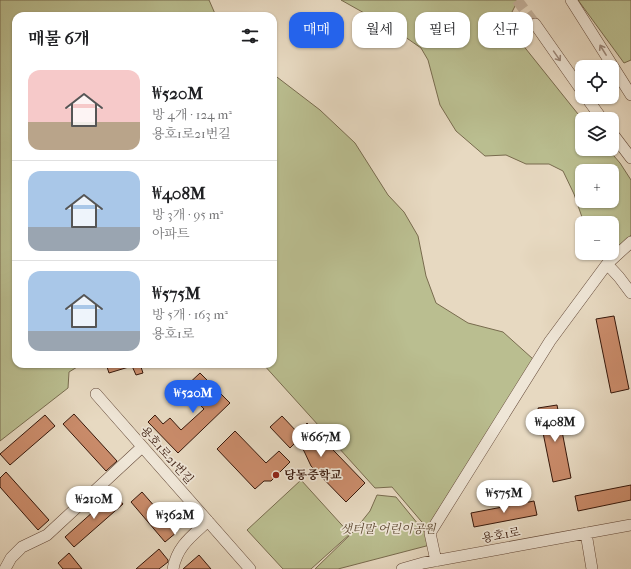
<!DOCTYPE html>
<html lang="ko">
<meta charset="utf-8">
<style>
body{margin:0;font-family:"IM FELL French Canon","Noto Serif KR",serif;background:#f6f6f6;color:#202124;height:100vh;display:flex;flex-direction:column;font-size:15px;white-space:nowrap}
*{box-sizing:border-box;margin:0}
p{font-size:13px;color:#757577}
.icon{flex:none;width:22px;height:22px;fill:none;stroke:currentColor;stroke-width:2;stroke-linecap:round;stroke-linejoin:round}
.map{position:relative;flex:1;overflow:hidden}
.sheet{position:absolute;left:12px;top:12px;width:265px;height:356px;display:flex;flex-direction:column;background:#fff;border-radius:12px;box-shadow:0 1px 3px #0004}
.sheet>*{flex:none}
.top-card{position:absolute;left:289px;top:12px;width:282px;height:36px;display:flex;gap:8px}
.buttons{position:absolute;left:575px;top:60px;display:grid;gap:8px}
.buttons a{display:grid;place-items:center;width:44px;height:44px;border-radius:8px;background:#fff;box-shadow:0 1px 3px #0004;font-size:20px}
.price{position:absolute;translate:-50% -34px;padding:0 9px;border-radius:14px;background:#fff;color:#222;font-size:13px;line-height:26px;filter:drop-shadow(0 1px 2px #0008)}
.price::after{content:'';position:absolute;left:50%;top:24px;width:12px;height:9px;margin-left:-6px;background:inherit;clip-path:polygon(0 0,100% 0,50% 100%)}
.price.selected{background:#2563eb;color:#fff}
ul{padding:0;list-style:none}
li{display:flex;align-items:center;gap:12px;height:100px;padding:0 16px}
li+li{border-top:1px solid #e0e0e0}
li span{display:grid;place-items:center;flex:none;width:112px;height:80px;border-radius:12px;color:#555}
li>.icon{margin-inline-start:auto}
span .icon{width:48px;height:48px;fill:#fffc;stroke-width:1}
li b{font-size:17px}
h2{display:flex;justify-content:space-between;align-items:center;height:48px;padding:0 16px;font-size:17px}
.pill{padding:0 14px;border-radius:12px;background:#fff;box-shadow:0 1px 3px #0004;font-size:14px;line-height:36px}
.pill.selected{background:#2563eb;color:#fff}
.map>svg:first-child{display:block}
.green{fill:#babe90;stroke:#786b4e;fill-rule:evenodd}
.building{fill:#ca8c6b;stroke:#37180b}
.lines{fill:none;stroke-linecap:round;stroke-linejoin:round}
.minor-tunnel{stroke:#c4b29d;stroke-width:11;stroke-dasharray:11 5.5;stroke-linecap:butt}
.minor-casing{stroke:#634838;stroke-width:12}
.minor{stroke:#efe6d7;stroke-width:11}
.oneway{stroke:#9c897b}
.poi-dot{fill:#8f2418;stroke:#efe6d7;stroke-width:1.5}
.labels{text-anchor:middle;stroke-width:3.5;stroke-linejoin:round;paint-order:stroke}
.street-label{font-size:12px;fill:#37180b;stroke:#efe6d7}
.poi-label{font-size:12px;font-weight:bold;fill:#37180b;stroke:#efe6d7;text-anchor:start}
.park-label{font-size:12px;font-style:italic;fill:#5e4a33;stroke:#efe6d7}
</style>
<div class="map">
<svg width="631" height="569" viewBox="0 0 631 569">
<rect width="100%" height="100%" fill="#e7d9c1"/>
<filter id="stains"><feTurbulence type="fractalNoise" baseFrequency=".005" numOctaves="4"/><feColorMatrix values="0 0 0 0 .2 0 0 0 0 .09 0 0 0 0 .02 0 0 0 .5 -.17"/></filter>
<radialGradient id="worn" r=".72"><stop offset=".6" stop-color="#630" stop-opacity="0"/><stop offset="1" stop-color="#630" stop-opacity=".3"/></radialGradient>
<path class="green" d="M0 0H209L216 16H16V364H82L69 372 68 388 0 441Z
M341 0H518L506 24 582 119V149H608L620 163 631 180V235L611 254 610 253H612V223H584L574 194 563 171 549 164H526L506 155 485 156 456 131 440 105 428 60 421 48 398 32ZM582 171H612V201H582Z
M578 0H631V60L624 63Z
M273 74 320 110 355 143 388 195 404 212 418 236 426 276 436 303 468 323 503 332 533 359 427 528 392 487 375 488 263 364H273Z
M301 480 350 534 311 569H283L247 530Z
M377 495 396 497 427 535 430 545 338 569H315L354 531 370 511Z"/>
<path class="building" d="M614 316 629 389 611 393 596 319Z
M106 364H140L143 373 136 375 132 366 109 373Z
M200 373 230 403 178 453 148 422 155 415 163 424 170 418 181 430 204 409 184 388Z
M557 405 571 478 553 482 538 408Z
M74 414 117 461 106 471 63 424Z
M45 415 55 426 10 465 0 454Z
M282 416 298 433 307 423 365 483 346 502 311 466 304 451 296 442 290 448 270 427Z
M235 431 266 463 279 451 290 462 271 481H264L255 489 217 449Z
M6 472 49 520 38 530 0 487V478Z
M631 485V500L578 511 575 496Z
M142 492 177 532 165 542 131 502Z
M114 493 123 504 74 547 65 537Z
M534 501 537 515 474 527 471 513Z
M159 549 168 560V562L159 569H136Z
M69 553 82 569H63L58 563Z
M199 555 211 569H183Z"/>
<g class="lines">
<path class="minor-tunnel" d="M517 0 535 24"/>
<defs>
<path id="minor" d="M571 0 631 95
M535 24 582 91
M586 97 602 119
M612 133 631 158
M607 264 619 277 631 293
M96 394 250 569
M586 533 592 569
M436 561 430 533 550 341 607 264 631 242
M5 569 11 558 22 547 47 535 142 447
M173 569C177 546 192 536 208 521
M402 569 423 563 631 525"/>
</defs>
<use href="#minor" class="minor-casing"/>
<use href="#minor" class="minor"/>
</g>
<defs><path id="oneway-shaft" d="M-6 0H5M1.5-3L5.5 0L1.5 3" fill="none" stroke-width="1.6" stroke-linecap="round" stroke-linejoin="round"/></defs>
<g class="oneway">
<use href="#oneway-shaft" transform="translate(603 50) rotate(-122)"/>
<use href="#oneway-shaft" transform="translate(557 56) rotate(55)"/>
</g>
<circle class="poi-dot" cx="276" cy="475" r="4"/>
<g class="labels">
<g class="street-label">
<text transform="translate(167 455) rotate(48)" y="4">용호1로21번길</text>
<text transform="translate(501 535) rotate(-10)" y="4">용호1로</text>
</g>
<g class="poi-label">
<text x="284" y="479">당동중학교</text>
</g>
<g class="park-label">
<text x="388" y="533">샛터말 어린이공원</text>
</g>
</g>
<rect width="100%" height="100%" filter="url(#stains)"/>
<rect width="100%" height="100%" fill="url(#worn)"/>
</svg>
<div class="buttons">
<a><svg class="icon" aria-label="locate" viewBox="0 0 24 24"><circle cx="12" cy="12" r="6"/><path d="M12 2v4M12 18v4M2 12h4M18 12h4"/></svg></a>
<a><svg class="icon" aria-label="layers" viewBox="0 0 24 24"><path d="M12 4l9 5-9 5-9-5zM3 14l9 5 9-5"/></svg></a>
<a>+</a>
<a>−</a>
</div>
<b class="price selected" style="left:193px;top:414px">₩520M</b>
<b class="price" style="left:555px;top:443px">₩408M</b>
<b class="price" style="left:321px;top:458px">₩667M</b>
<b class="price" style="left:504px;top:514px">₩575M</b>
<b class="price" style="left:94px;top:520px">₩210M</b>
<b class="price" style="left:175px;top:536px">₩362M</b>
<div class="top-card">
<a class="pill selected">매매</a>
<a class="pill">월세</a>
<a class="pill">필터</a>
<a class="pill">신규</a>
</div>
<section class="sheet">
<h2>매물 6개<svg class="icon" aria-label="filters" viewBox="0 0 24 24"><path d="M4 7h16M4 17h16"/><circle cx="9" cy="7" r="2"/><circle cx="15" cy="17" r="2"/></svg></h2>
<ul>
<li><span style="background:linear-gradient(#f6c9c9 65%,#b9a48a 0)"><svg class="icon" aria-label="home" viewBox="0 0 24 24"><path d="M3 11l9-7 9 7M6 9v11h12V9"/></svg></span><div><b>₩520M</b><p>방 4개 · 124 m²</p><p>용호1로21번길</p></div></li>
<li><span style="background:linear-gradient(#a9c7e8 70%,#9aa5b1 0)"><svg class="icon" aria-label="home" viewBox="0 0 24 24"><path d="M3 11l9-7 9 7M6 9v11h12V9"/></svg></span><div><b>₩408M</b><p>방 3개 · 95 m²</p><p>아파트</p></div></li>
<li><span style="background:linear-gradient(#a9c7e8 75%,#9aa5b1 0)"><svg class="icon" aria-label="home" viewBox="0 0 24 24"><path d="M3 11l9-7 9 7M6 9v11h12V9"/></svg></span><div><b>₩575M</b><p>방 5개 · 163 m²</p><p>용호1로</p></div></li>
</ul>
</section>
</div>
